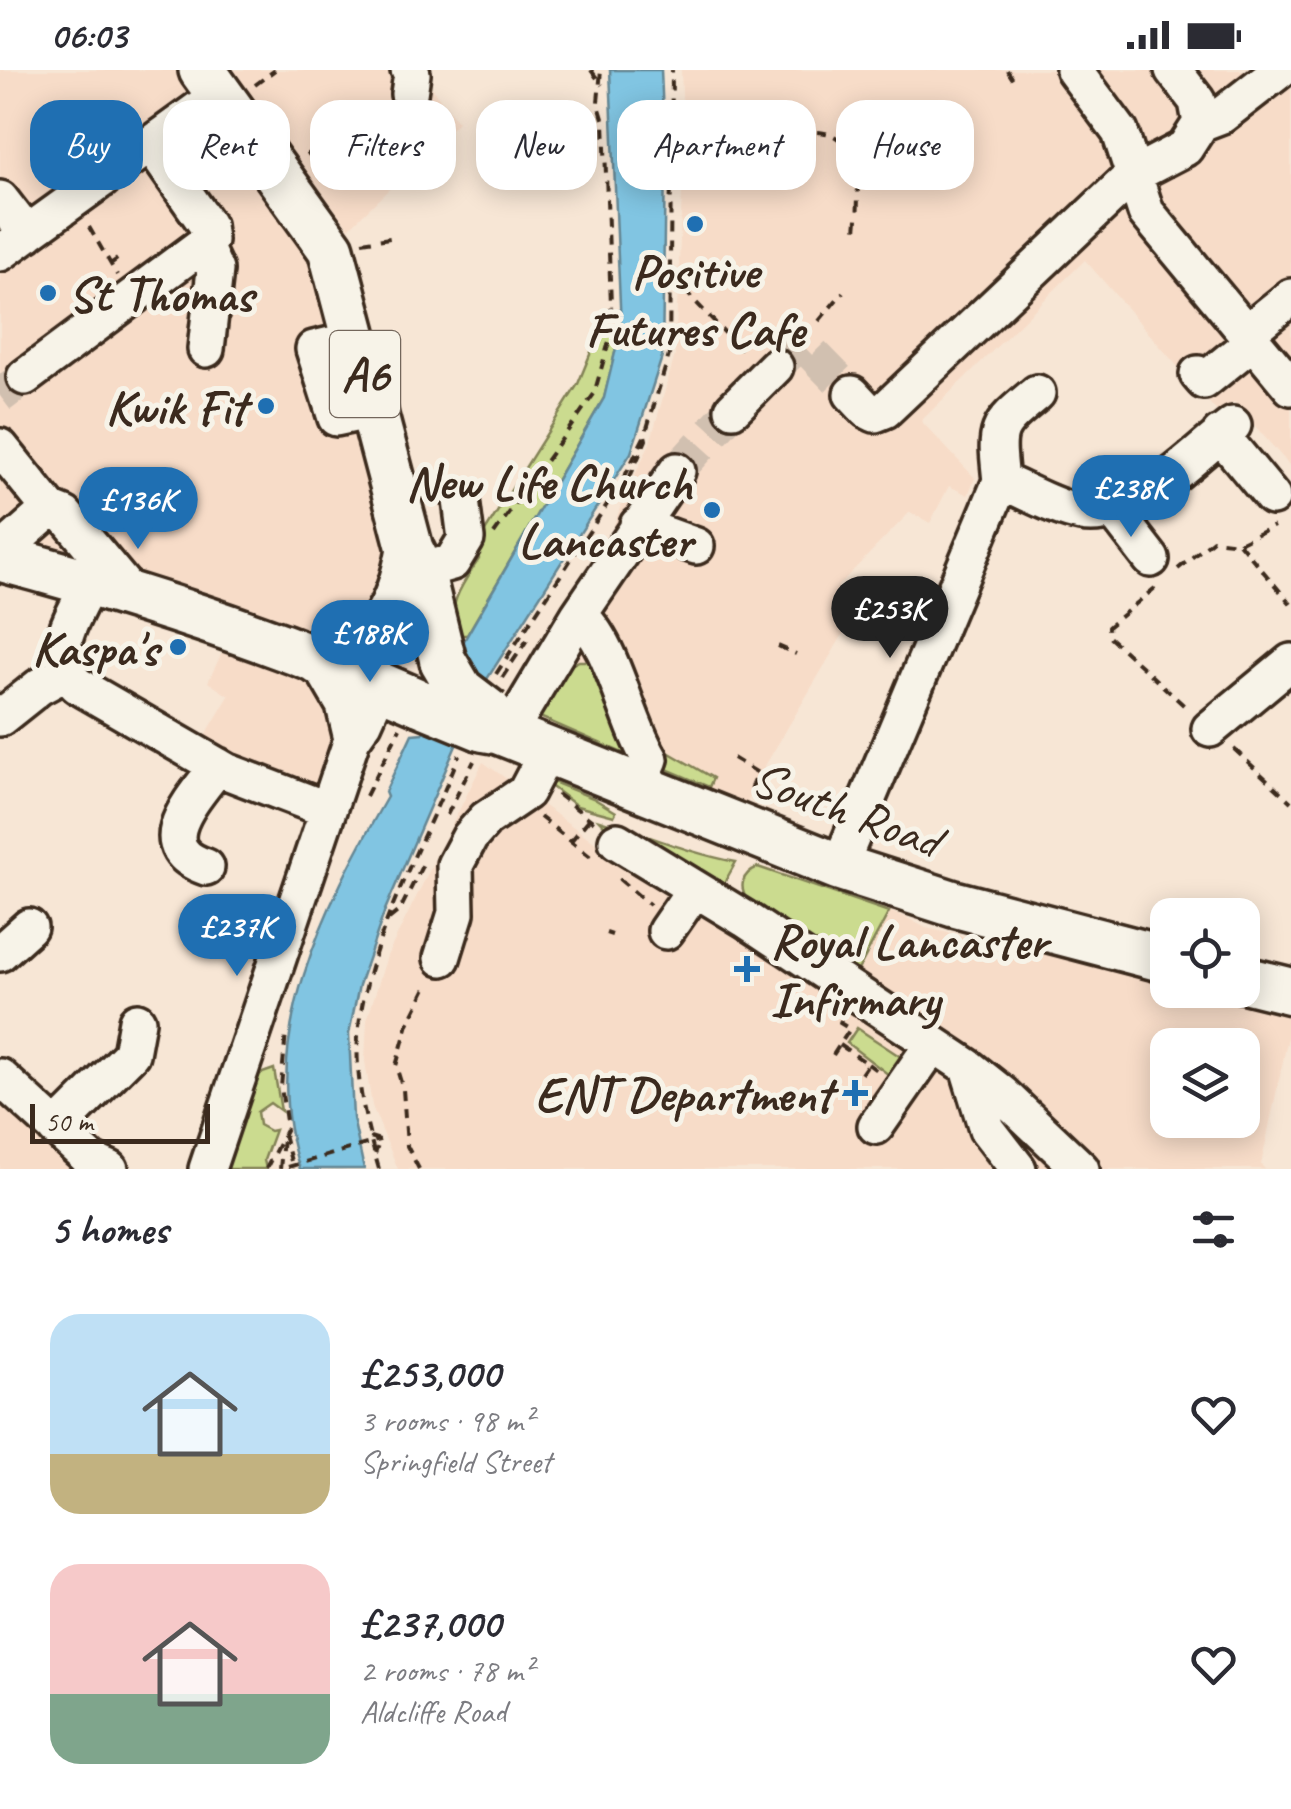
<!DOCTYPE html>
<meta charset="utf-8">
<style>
body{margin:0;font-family:Caveat,sans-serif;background:#f2f2f3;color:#2b2b33;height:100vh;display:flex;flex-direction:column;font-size:38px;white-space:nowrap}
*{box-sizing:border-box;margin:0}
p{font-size:32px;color:#7c7c81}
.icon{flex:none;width:55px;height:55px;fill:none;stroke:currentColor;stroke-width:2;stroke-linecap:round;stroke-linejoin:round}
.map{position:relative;height:1099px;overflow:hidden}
.panel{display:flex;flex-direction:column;background:#fff;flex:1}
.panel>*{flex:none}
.hud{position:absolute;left:30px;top:30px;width:1232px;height:90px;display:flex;gap:20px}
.buttons{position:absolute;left:1150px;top:828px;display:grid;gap:20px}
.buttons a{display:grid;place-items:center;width:110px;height:110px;border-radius:20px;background:#fff;box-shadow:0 5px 25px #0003;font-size:50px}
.scale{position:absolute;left:30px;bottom:25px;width:180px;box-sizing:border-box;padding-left:10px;border:5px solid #3b2a1e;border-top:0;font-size:28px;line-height:35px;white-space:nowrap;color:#3b2a1e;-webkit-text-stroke:8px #f7f3e8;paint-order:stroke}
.price{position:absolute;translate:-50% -85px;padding:0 22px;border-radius:35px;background:#1f6fb2;color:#fff;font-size:32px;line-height:65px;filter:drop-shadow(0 2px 5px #0008)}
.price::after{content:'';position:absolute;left:50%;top:60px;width:30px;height:22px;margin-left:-15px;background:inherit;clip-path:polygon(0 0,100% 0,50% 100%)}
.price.current{background:#222;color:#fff}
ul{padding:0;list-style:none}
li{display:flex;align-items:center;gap:30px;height:250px;padding:0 50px}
li span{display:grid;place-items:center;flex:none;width:280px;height:200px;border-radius:30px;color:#555}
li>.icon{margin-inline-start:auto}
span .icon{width:120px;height:120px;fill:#fffc;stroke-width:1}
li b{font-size:42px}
h2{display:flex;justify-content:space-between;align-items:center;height:120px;padding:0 50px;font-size:42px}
.pill{padding:0 35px;border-radius:30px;background:#fff;box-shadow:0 5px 25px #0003;font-size:35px;line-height:90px}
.pill.current{background:#1f6fb2;color:#fff}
.status{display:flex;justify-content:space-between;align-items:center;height:70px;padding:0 50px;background:#fff;direction:ltr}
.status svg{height:28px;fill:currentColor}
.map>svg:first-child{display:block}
.built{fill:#f7dcc8;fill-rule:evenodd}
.green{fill:#cbdb8f;stroke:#838256;stroke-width:2.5}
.water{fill:#81c5e2;stroke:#658794;stroke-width:2.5}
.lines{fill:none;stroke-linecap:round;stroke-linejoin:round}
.minor-tunnel{stroke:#d1c0b0;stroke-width:35;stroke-dasharray:35 18;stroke-linecap:butt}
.minor-casing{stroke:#3b2a1e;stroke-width:42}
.major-casing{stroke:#3b2a1e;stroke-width:52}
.path{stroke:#3b2a1e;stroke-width:4;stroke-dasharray:10 8;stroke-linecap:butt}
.minor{stroke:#f7f3e8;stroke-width:35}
.major{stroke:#f7f3e8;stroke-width:45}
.major-bridge-casing{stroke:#3b2a1e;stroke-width:52;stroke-linecap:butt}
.path-bridge{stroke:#3b2a1e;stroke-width:4;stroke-dasharray:10 8;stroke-linecap:butt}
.major-bridge{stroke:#f7f3e8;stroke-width:45}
.poi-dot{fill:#1f6fb2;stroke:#f7f3e8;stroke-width:4}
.labels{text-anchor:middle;stroke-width:10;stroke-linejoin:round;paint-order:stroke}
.shield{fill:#f7f3e8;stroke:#73665b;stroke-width:2.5}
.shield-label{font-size:48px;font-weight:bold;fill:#3b2a1e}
.poi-label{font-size:50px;font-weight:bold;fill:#3b2a1e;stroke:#f7f3e8;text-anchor:end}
.street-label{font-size:50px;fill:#3b2a1e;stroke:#f7f3e8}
</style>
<div class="status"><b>06:03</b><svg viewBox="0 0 49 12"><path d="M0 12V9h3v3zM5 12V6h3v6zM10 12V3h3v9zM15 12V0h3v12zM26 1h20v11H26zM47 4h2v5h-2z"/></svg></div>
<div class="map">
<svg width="1291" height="1099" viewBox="0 0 1291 1099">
<rect width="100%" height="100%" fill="#f7e6d5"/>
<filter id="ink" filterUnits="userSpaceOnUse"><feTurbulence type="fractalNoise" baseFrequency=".01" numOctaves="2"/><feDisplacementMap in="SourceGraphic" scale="20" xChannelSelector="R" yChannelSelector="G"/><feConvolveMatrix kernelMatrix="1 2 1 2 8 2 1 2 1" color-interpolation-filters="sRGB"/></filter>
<g filter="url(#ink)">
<path class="built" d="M0 0H191L317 172 386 463 388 548 314 728 199 676 229 626 208 612 226 574 0 504Z
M229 0H418L458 52 349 158Z
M681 0H1291V397L1234 332 1219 344 1085 190 921 351 975 408 968 425 949 416 930 453 910 442 838 516 839 527 861 534 756 711 744 741 527 652 580 549 623 430 650 373 675 285 684 76Z
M483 692 611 784 747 830 743 824V809L749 801 767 798 905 847 926 858 1167 912 1168 920H1204L1291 940V953L1261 1095 1265 1099H398L372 1036 365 991 367 950 387 886ZM1168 975H1242V1050H1168Z
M0 1033 80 1099H0Z"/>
<path class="green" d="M621 258 604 328 467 565H455C447 533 462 515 479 489L477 474 578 314 600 260Z
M579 591H590L635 684 627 685 535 645 563 599Z
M668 682 713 708 709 717 664 698Z
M551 711 593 728 616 742 614 746 577 736 549 715Z
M599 750C645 764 688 783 736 792L723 815 613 765Z
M758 797 889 842 857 902 749 833C738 818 741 804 758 797Z
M857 958 901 987 889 1005 847 973Z
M274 999 281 1041 270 1033 257 1042 259 1055 270 1061 275 1060 264 1090 266 1099H219L254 1006Z"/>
<path class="water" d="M610 0H661L665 93 662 287 631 383 480 620 385 840 359 915 349 964 353 1048 364 1099H300C256 970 325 836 387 727L385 722 412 664 423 663 461 576 604 328 621 258Z"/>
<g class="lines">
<path class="minor-tunnel" d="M775 297 801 272 852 324
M0 326 25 307
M677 401 733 339"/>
<defs>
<path id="minor" d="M1074 0 1120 62 1146 142 1291 317
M409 24 412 4 409 0
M1201 53 1222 45 1280 0
M60 91 78 89 103 109
M0 129 27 164
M204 176 215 200 206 279
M0 183 220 24
M1245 264 1291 227
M356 269 314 279 336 348 374 340
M1198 304 1204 311 1252 272
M25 307 209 170 207 155 151 75
M852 324 867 340 875 344 885 340 1133 105 1185 78 1201 53 1197 31 1173 0
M733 339 775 297
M1220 364 1272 427
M0 377 50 439 65 445 131 524
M1001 411C1026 421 1054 438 1081 443 1132 453 1194 384 1233 355
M1114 441 1151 489
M638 455 696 476
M0 483 50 439
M421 501 452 492 466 469 461 430
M91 511C75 545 45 583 77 615L226 701 328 740
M579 545C613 573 625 648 650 689L637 719
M319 592 344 635 352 669
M0 648 39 617 65 603
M1210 659 1291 592
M507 665 579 545 677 401
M617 771 745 849 968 997 1002 1024 1081 1099
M206 797C145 777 196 726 218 696
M839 797 1001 411C995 356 995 358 1037 323
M666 861 695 819
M0 883 29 857
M442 888 456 843 455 795 470 767 486 749 526 722 547 682
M968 997 987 1059 1018 1099
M0 1007 92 1091 110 1099
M876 1056 933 974
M56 1059 131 984 137 951
M207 1099 352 669 364 652 381 614"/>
<path id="major" d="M202 0 331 179 410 479 421 501 443 591
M0 488C143 526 286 573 421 633
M319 592C380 577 399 539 410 479
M482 658 499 661 839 797 954 834 1168 890
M1242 909 1291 921"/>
</defs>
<use href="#minor" class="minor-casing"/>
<use href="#major" class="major-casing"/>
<path class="path" d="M591 0 602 15
M1007 0 1016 14
M255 15 275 0
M765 46 767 71
M100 54 106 50 114 61
M92 63 100 54 97 50
M100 67 114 61 117 65
M674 77C705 76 737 75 767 71 783 69 798 63 813 62 865 60 859 127 856 161
M307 85 335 65 351 67
M89 157 117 205
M362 172 397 167
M109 195 123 185
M672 207 745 284
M819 251 843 222
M622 425 646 370 645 365
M494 464 594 324 612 261 604 52 598 32 601 0
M1239 473 1291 534
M1178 499 1213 470 1239 473 1274 456
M1155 518 1108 557 1109 567 1189 640
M778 576 796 584
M496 604 623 410 645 365 669 285 672 0
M502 608 527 570
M1234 679 1291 732
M733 688 758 703 749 724
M557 724 594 752
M366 726 400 658
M447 745 474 691
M540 747 592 788
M571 771 590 748
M619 809 650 835
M389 849 400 840 425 790
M606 863 612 865
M840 975 868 994 861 1004
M833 985 850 959 840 953 841 950
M868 994 880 1003
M284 1064 293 1099
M370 1067 380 1070 375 1084
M266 1099 287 1058 281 1017 286 962
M280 1099 283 1069
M379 1099C366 1055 353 1003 359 956 371 859 424 774 459 685
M419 1099 407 1076 403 1019 396 996 408 954 428 914"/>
<use href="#minor" class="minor"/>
<use href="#major" class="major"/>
<defs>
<path id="major-bridge" d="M443 591 460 620 490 643
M421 633 482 658"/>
</defs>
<use href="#major-bridge" class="major-bridge-casing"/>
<path class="path-bridge" d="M288 1097 380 1070"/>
<use href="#major-bridge" class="major-bridge"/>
</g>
</g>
<g class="poi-dot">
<circle cx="695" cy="154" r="10"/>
<circle cx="48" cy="223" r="10"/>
<circle cx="266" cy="336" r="10"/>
<circle cx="712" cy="440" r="10"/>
<circle cx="178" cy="577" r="10"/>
<path d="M742 884h10v10h10v10h-10v10h-10v-10h-10v-10h10z"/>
<path d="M850 1008h10v10h10v10h-10v10h-10v-10h-10v-10h10z"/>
</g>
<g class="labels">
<rect class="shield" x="330" y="261" width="70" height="86" rx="8"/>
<g class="shield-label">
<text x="365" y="321">A6</text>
</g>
<g class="poi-label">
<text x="695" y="218" text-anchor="middle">Positive<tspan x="695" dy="58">Futures Cafe</tspan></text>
<text x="68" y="241" text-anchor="start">St Thomas</text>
<text x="246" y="354">Kwik Fit</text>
<text x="692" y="429">New Life Church<tspan x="692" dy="58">Lancaster</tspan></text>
<text x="158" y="595">Kaspa's</text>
<text x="770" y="888" text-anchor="start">Royal Lancaster<tspan x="770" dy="58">Infirmary</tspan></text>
<text x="832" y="1041">ENT Department</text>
</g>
<g class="street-label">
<text transform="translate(847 738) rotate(20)" y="18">South Road</text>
</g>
</g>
</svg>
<div class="buttons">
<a><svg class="icon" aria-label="locate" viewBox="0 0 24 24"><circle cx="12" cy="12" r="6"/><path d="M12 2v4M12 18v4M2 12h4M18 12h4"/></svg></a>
<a><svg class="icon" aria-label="layers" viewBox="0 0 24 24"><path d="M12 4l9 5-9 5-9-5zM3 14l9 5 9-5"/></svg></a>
</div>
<div class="scale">50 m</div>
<b class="price" style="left:1131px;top:470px">£238K</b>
<b class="price" style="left:138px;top:482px">£136K</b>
<b class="price current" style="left:890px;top:591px">£253K</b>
<b class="price" style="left:370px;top:615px">£188K</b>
<b class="price" style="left:237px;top:909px">£237K</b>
<div class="hud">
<a class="pill current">Buy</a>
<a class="pill">Rent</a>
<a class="pill">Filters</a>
<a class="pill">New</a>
<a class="pill">Apartment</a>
<a class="pill">House</a>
</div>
</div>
<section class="panel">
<h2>5 homes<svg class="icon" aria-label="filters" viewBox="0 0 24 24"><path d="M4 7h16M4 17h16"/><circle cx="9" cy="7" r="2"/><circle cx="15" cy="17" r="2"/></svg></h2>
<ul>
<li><span style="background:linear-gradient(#bfe0f5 70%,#c2b280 0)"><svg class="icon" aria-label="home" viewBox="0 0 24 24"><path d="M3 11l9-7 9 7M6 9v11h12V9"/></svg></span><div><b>£253,000</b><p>3 rooms · 98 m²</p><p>Springfield Street</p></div><svg class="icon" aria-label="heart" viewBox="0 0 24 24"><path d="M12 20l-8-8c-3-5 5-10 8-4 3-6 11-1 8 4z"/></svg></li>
<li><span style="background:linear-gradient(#f6c9c9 65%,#7fa58c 0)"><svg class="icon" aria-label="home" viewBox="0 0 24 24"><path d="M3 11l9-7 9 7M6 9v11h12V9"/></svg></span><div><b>£237,000</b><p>2 rooms · 78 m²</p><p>Aldcliffe Road</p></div><svg class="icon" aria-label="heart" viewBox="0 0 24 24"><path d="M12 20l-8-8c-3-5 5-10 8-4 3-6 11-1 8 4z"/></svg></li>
</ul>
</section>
